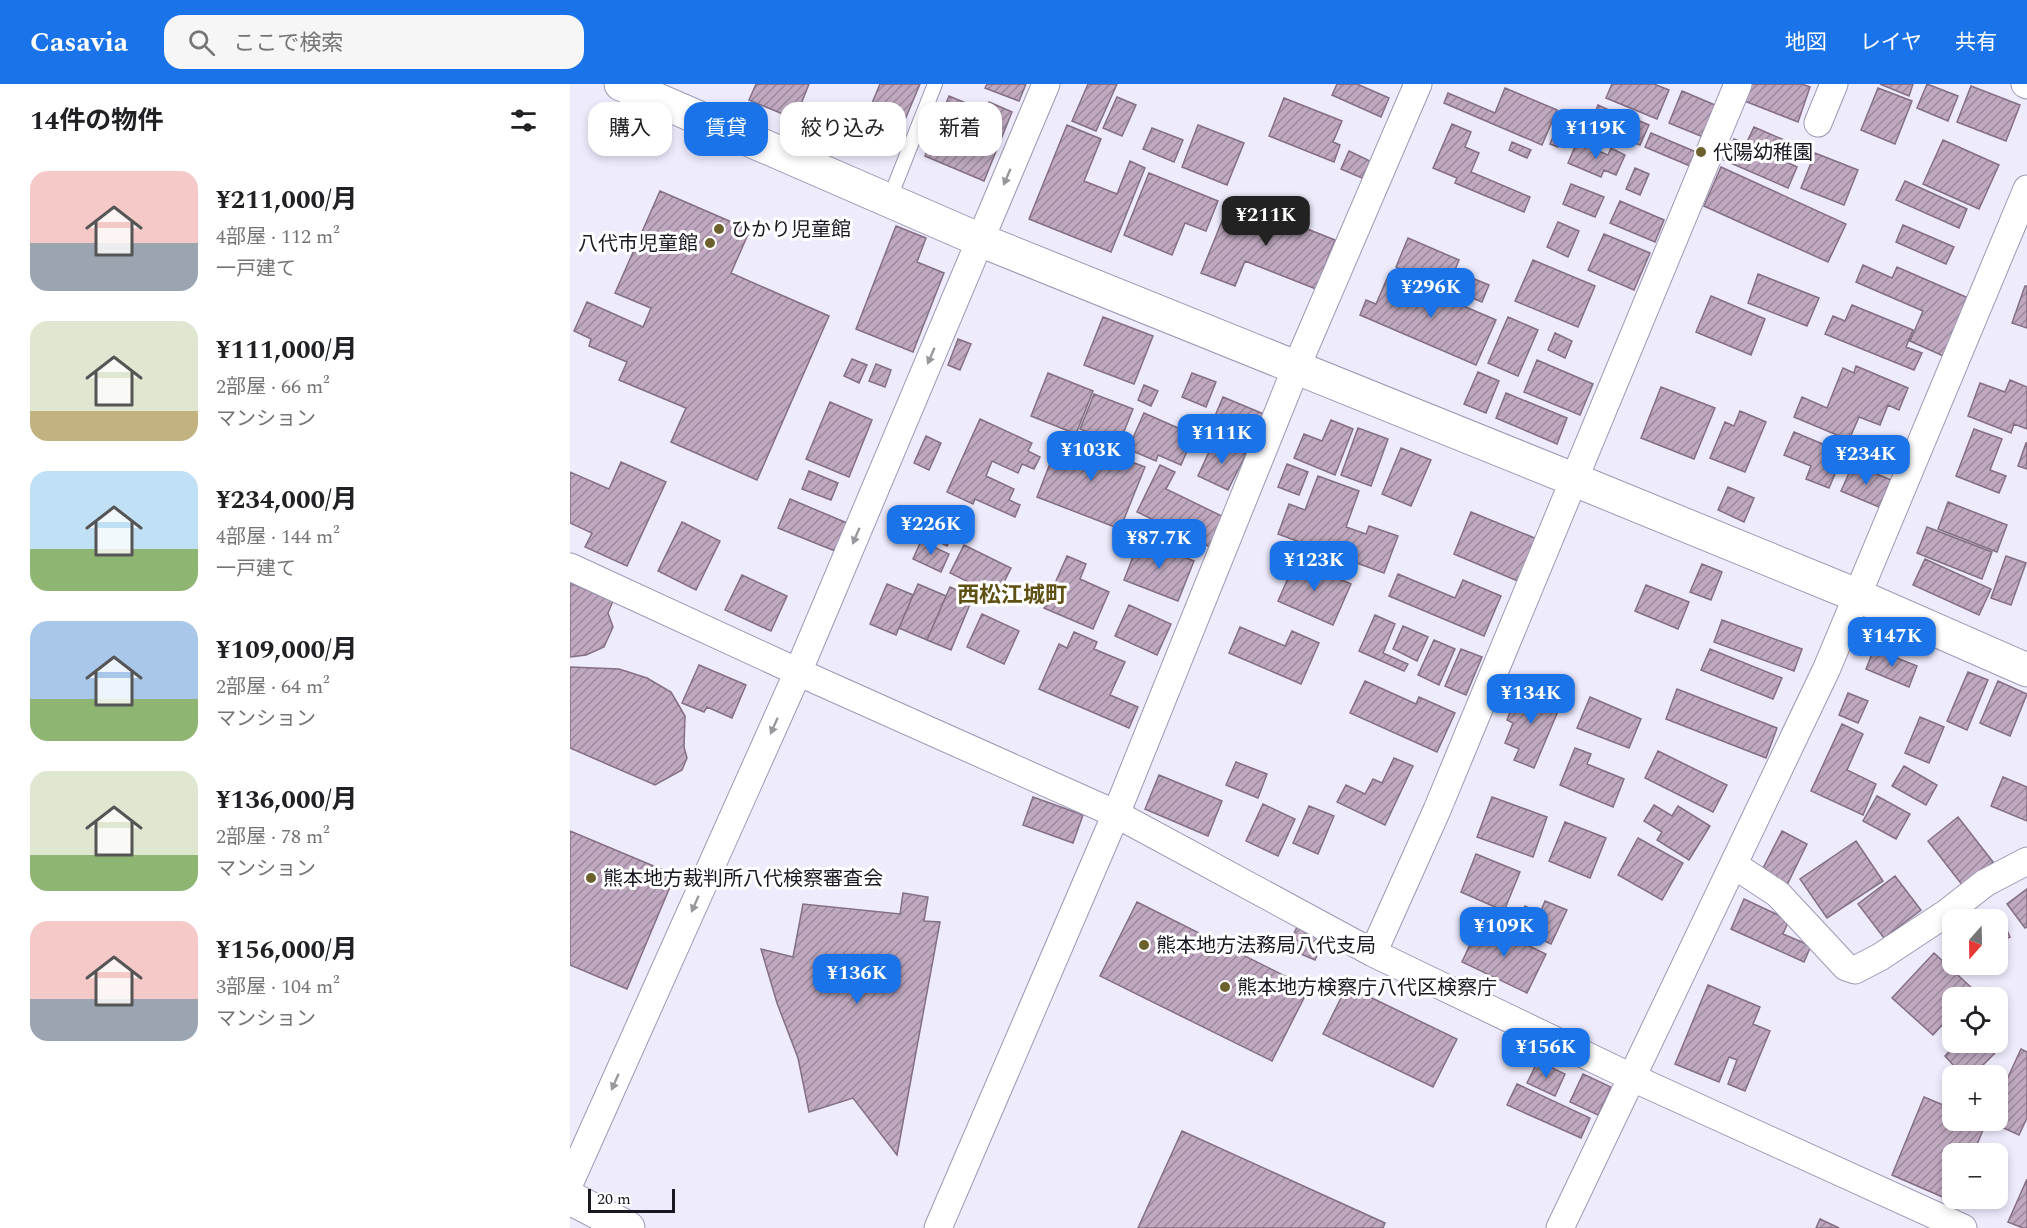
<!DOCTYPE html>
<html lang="ja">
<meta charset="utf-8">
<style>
body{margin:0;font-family:Spectral,"Noto Sans JP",serif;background:#f6f6f6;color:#202124;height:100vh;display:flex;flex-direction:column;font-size:22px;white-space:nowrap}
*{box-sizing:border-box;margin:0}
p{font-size:20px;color:#757577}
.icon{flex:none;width:33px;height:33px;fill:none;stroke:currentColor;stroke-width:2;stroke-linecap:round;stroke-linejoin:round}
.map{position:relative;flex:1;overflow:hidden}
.drawer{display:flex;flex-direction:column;background:#fff;width:570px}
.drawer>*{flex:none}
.top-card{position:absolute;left:18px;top:18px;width:570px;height:54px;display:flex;gap:12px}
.needle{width:39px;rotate:200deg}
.fabs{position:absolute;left:1372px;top:825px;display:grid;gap:12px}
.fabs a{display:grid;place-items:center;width:66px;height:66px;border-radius:12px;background:#fff;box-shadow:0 3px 9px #0003;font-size:30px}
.scale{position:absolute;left:18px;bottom:15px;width:87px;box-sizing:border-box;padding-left:6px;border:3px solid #191722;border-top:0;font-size:16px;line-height:21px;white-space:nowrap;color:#191722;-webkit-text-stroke:4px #fff;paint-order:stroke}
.price{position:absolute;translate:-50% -51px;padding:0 14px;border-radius:12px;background:#1a73e8;color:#fff;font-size:20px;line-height:39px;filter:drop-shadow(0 2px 3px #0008)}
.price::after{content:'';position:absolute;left:50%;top:36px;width:18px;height:14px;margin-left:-9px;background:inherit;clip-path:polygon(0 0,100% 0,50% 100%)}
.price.selected{background:#222;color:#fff}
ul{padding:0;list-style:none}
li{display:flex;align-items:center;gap:18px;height:150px;padding:0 30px}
li span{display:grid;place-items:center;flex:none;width:168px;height:120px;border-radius:18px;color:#555}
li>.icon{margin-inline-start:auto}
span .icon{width:72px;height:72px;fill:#fffc;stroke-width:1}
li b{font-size:26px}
h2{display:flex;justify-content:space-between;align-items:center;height:72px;padding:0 30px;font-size:26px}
.pill{padding:0 21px;border-radius:18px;background:#fff;box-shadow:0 3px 9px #0003;font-size:21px;line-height:54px}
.pill.selected{background:#1a73e8;color:#fff}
header{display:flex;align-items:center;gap:36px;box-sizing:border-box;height:84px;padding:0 30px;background:#1a73e8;color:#fff}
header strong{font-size:28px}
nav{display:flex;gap:33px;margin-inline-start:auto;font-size:21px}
.search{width:420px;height:54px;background:#f6f6f6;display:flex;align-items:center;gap:15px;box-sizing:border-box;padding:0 21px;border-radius:18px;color:#757577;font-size:22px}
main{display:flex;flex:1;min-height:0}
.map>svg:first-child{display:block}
.building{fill:url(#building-hatch);stroke:#846f84;stroke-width:1.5}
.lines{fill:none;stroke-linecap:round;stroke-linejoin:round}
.lane-casing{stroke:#9d98b4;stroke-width:16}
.street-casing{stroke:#9d98b4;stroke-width:29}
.secondary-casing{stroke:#9d98b4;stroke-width:35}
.lane{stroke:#fff;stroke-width:14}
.street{stroke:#fff;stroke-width:27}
.secondary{stroke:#fff;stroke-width:33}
.oneway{fill:#98979c}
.poi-dot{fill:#6c602d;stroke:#fff;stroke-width:2}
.labels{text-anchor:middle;stroke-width:6;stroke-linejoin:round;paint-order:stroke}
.poi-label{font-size:20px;fill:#191722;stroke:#fff;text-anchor:start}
.quarter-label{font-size:22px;font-weight:bold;fill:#5f5114;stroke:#fff}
</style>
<header>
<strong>Casavia</strong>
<div class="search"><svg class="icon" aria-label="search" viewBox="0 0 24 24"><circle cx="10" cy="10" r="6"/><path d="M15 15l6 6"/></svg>ここで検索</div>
<nav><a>地図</a><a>レイヤ</a><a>共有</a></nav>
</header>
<main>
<section class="drawer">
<h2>14件の物件<svg class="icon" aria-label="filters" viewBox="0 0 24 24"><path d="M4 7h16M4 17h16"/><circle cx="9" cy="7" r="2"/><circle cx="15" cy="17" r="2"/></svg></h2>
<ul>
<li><span style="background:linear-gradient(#f6c9c9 60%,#9aa5b1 0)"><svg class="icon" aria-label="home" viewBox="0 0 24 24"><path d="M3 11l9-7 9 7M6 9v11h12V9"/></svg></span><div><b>¥211,000/月</b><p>4部屋 · 112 m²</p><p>一戸建て</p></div></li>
<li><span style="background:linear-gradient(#dfe7d0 75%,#c2b280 0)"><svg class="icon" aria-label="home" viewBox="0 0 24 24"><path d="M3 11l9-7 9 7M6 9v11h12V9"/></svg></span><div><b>¥111,000/月</b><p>2部屋 · 66 m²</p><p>マンション</p></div></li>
<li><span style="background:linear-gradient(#bfe0f5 65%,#8fb573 0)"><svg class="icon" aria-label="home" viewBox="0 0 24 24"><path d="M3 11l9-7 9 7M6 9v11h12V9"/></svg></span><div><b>¥234,000/月</b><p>4部屋 · 144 m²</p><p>一戸建て</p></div></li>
<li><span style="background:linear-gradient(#a9c7e8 65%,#8fb573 0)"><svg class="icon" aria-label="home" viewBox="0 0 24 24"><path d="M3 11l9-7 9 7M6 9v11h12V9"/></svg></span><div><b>¥109,000/月</b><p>2部屋 · 64 m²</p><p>マンション</p></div></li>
<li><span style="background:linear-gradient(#dfe7d0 70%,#8fb573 0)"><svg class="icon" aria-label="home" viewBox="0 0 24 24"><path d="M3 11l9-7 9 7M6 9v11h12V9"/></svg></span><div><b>¥136,000/月</b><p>2部屋 · 78 m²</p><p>マンション</p></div></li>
<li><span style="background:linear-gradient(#f6c9c9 65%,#9aa5b1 0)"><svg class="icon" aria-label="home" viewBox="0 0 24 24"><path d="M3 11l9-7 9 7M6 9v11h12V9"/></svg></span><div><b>¥156,000/月</b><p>3部屋 · 104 m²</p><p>マンション</p></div></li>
</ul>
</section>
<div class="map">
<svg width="1457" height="1144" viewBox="0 0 1457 1144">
<defs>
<pattern id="building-hatch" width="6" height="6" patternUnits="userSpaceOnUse" patternTransform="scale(1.5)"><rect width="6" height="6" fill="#c0a9c0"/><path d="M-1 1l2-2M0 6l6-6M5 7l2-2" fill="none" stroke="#9b899c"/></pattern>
</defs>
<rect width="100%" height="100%" fill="#eeebfd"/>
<path class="building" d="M186 0H239L225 35 179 16Z
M310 0H350L326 57 292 43Z
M417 0H456L449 17 415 4Z
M518 0H547L526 47 502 37Z
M767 0H787L819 14 811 33 762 11Z
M1042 0H1084L1099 6 1087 35 1036 14Z
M1178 0H1232L1240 3 1228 38 1172 16Z
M1310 0H1343L1339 12Z
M1357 0 1388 12 1378 37 1347 24Z
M1401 2 1450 21 1436 57 1387 38Z
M935 4 987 26 972 61 874 19 878 9 925 29Z
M1308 4 1342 17 1325 60 1291 46Z
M1112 7 1152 24 1138 55 1099 39Z
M379 12 415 27 419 18 442 28 414 97 355 72Z
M547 13 566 21 552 52 533 44Z
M714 14 772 37 763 58 770 61 764 78 699 52Z
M1028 21 1039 26 1030 46 1020 41Z
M1053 30 1079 41 1070 61 1044 50Z
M882 40 901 48 895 63 909 69 901 88 960 113 954 128 885 99 887 94 863 84Z
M497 41 531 55 514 97 547 110 560 77 575 84 541 168 459 135Z
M628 41 674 59 657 101 612 83Z
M1184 43 1221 59 1214 77 1227 83 1218 104 1154 76 1164 55 1176 60Z
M582 44 613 56 604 78 573 65Z
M1081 49 1126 68 1120 82 1075 63Z
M984 50 992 53 988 63 980 60Z
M1373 56 1429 81 1409 125 1353 100Z
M942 58 961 66 957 74 939 66Z
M1007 58 1038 71 1041 64 1055 71 1046 91 1034 86 1031 93 998 79Z
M779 67 800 77 792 94 771 85Z
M1245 69 1288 86 1274 121 1231 104Z
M1151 83 1276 140 1258 178 1134 122Z
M1065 84 1079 90 1070 111 1056 105Z
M579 89 648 117 636 147 615 139 602 171 554 151Z
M1335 97 1397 125 1389 144 1326 116Z
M1001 100 1034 113 1025 133 993 120Z
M90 107 180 146 161 189 259 232 187 396 101 358 116 324 49 296 57 278 19 262 21 255 4 247 17 218 73 243 81 224 45 209Z
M661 115 765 156 746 205 675 177 665 202 631 189Z
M1050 117 1094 136 1085 158 1040 139Z
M988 138 1009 147 998 173 977 163Z
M1333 141 1384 163 1376 180 1326 158Z
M326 142 356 154 347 178 374 189 343 268 286 245Z
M1034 150 1080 169 1064 206 1018 186Z
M838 154 889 176 877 205 826 183Z
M963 176 1025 202 1008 243 945 217Z
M1293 181 1322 194 1327 183 1405 217 1380 275 1340 257 1353 227 1286 198Z
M819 190 926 236 906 281 790 231 796 216 806 220Z
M1188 190 1249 214 1237 242 1178 219Z
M897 192 919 201 912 218 890 209Z
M1455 202H1457V244L1442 239Z
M1141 212 1195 235 1181 271 1126 248Z
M1282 221 1343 246 1336 263 1352 269 1344 286 1255 250 1263 232 1275 237Z
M533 233 583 252 564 300 514 281Z
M938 233 968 246 948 292 918 279Z
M985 249 1002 257 995 274 978 266Z
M388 255 401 260 390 286 378 281Z
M282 275 297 281 289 299 274 292Z
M967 276 1023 300 1010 331 954 308Z
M306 280 321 286 315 303 299 297Z
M1286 282 1338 304 1329 326 1318 321 1310 341 1289 333 1279 356 1224 333 1232 313 1257 324 1273 284 1284 289Z
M908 288 929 297 916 329 894 320Z
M478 289 523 307 506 350 461 332Z
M622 289 646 298 636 323 612 313Z
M1440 296 1457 303V345L1444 340 1441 349 1398 332 1410 299 1435 308Z
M574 301 588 307 581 322 568 316Z
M1091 303 1145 324 1124 375 1071 354Z
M936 309 997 334 987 360 926 334Z
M524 310 563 325 549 360 510 345Z
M653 313 696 331 685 357 642 339Z
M260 318 302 336 279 393 236 375Z
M1170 327 1196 338 1175 388 1140 374 1155 338 1164 342Z
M574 329 624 351 611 381 588 371 586 377 558 365Z
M410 335 462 359 458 367 470 373 464 385 452 380 448 389 422 377 416 392 444 405 439 416 450 421 445 433 405 415 403 420 377 408Z
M761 336 783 345 765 391 724 374 734 350 752 357Z
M788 344 818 355 801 402 771 391Z
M1404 345 1432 355 1420 386 1436 392 1429 409 1386 392Z
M1224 348 1274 369 1259 404 1236 395 1241 382 1214 371Z
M491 351 575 383 550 445 467 413Z
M356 352 371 359 359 386 344 379Z
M645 355 676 370 658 406 628 392Z
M1456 359H1457V385L1448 382Z
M831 364 861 376 841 422 812 410Z
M51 378 96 398 57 482 15 463 22 449 0 439V388L39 405Z
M717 380 738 388 729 411 708 403Z
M1283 380 1321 396 1309 423 1271 407Z
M590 381 605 388 596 405 660 436 646 466 567 428Z
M239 387 268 399 261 416 232 405Z
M748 392 789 407 776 443 796 450 799 442 828 452 814 489 708 450 719 420 735 426Z
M1158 403 1184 414 1174 438 1148 426Z
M220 415 277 439 265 467 208 444Z
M1378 418 1437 441 1427 468 1368 445Z
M901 428 967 455 950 498 884 470Z
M361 433 385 445 377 462 353 450Z
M112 438 150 457 126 506 88 487Z
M1357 443 1422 468 1412 495 1347 469Z
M570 455 624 477 608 517 554 496Z
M351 457 379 470 371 488 343 475Z
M394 461 441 484 427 512 380 489Z
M497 472 516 480 510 495 539 508 523 545 474 524Z
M1436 472 1456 479 1441 521 1421 514Z
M1355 475 1421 505 1409 531 1343 501Z
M726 476 781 500 763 541 708 517Z
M1132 480 1152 488 1141 516 1120 508Z
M828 490 885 514 893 496 931 512 914 552 819 512Z
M172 491 217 512 201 547 155 526Z
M0 499 43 517 38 529 43 543 34 563 16 571 0 573Z
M317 500 343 511 326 551 300 540Z
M348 500 376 512 357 556 329 544Z
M1076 501 1119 518 1108 545 1065 527Z
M380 503 403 513 381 566 357 556Z
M559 521 601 540 587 571 545 552Z
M412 530 449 547 434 580 397 563Z
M805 531 825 540 813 569 838 580 834 587 789 567Z
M1152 536 1232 565 1224 587 1144 558Z
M833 542 858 553 847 577 823 565Z
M670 543 715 562 722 547 749 559 731 600 659 569Z
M504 548 527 558 524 565 555 578 540 611 568 623 559 644 469 605 489 560 497 564Z
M864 556 885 565 869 601 848 591Z
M891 565 912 573 896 611 875 602Z
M1140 565 1212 594 1203 615 1131 586Z
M1304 565 1347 582 1339 603 1296 585Z
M129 581 176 601 162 634 137 623 134 628 112 619Z
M0 583 49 585 77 594 101 608 115 632 114 663 117 674 112 686 85 701 0 664Z
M1398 588 1418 596 1397 646 1377 637Z
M795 597 846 620 849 613 885 629 867 668 780 629Z
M1428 597 1457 610 1440 652 1410 639Z
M950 604 991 620 964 684 944 676 949 665 935 659 943 639 937 636Z
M1107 605 1207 644 1196 674 1096 635Z
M1278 609 1298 617 1288 639 1269 631Z
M1020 613 1071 635 1059 664 1007 644Z
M1350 633 1374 643 1359 679 1335 669Z
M1272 640 1293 650 1277 686 1306 700 1293 731 1241 707Z
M1005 664 1021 670 1017 680 1054 695 1043 723 990 701Z
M1088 667 1157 701 1143 728 1075 694Z
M824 674 843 682 815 741 767 718 776 701 795 710 803 695 812 699Z
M666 678 697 690 688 714 656 701Z
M1334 682 1367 701 1356 721 1322 702Z
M589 691 652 717 638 752 575 725Z
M1433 693 1457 703V737L1421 722Z
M1307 712 1340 730 1326 755 1293 737Z
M463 713 513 731 503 759 453 741Z
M922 713 977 733 963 773 907 753Z
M693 720 725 735 708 772 676 757Z
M1084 721 1102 732 1108 722 1140 742 1119 776 1087 756 1092 748 1074 737Z
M739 722 764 732 748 770 723 759Z
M1388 733 1423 778 1393 802 1358 757Z
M995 738 1036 754 1020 794 979 777Z
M0 747 105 791 57 905 0 881Z
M1212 747 1237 760 1216 803 1190 790Z
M1068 754 1113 779 1092 816 1048 791Z
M1286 757 1313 797 1257 834 1230 795Z
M906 770 950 788 934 827 891 808Z
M1325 792 1351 826 1314 854 1288 820Z
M1457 805V843L1455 844 1437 820Z
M333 809 358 813 354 837 370 838 327 1071 283 1014 239 1028 228 974 207 919 191 865 223 873 233 820 330 830Z
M1174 815 1219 836 1213 850 1241 862 1234 878 1161 845Z
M975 817 997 826 981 860 946 844 955 822 970 829Z
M567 818 739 904 702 977 530 892Z
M1430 830 1440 853 1428 858V836H1417Z
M910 839 976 870 957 909 892 878Z
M728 841 755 853 745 876 717 864Z
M1364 869 1404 906 1398 914H1383V929L1363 951 1322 914Z
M1138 901 1190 923 1183 940 1200 947 1175 1007 1158 1000 1167 976 1159 973 1149 998 1105 980Z
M777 902 887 955 863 1003 753 950Z
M1388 958H1421L1428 966 1402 992H1393L1375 972Z
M1451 965 1457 968V1034L1449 1051 1418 1037 1428 1036V1015Z
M968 977 995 990 985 1012 957 999Z
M1013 990 1041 1003 1028 1031 1000 1018Z
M947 1000 1020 1034 1011 1054 937 1021Z
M1354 1013 1383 1025V1036H1409L1416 1039 1403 1070H1383L1382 1117 1322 1091Z
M612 1047 815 1139 813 1144H568Z
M1457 1095V1144H1453L1438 1138Z
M1250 1135 1269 1144H1246Z"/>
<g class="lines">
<defs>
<path id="lane" d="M319 116 365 0"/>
<path id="street" d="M1455 0 1457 1
M1248 39 1264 0
M0 483 228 588 546 730 803 869 1063 994 1393 1144
M1164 781 1208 810 1276 883 1285 886 1310 873 1378 828 1415 799 1457 777
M803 869 867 726 1168 0
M0 1098 228 588 476 0
M368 1144 546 730 726 284 848 0
M990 1144 1257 584 1457 105"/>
<path id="secondary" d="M51 0 410 156 1005 396 1286 511 1457 586
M0 1114 58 1144"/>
</defs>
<use href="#lane" class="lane-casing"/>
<use href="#street" class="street-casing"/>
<use href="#secondary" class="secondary-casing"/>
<use href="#lane" class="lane"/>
<use href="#street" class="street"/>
<use href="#secondary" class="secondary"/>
</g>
<defs><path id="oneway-solid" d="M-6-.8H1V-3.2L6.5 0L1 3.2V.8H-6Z" transform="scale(1.5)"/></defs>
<g class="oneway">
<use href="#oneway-solid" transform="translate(437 93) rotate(113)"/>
<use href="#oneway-solid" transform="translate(361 272) rotate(113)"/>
<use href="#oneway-solid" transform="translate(286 452) rotate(113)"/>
<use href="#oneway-solid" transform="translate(204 642) rotate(114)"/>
<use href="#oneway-solid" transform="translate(125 820) rotate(114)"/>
<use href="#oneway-solid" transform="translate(45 998) rotate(114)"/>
</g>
<g class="poi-dot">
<circle cx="1131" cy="68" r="6"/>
<circle cx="149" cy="145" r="6"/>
<circle cx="140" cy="159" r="6"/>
<circle cx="21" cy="794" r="6"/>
<circle cx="574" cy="861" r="6"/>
<circle cx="655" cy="903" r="6"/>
</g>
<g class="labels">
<g class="poi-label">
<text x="1143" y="75">代陽幼稚園</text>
<text x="161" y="152">ひかり児童館</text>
<text x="128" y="166" text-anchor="end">八代市児童館</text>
<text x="33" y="801">熊本地方裁判所八代検察審査会</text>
<text x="586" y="868">熊本地方法務局八代支局</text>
<text x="667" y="910">熊本地方検察庁八代区検察庁</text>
</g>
<g class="quarter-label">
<text x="442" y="518">西松江城町</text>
</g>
</g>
</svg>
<div class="fabs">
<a><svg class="needle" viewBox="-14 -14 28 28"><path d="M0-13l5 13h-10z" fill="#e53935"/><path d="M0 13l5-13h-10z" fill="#757577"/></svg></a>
<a><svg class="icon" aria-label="locate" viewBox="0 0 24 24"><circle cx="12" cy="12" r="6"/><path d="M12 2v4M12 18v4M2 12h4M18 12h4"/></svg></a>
<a>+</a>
<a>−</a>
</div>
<div class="scale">20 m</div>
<b class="price" style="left:1026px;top:76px">¥119K</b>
<b class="price selected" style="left:696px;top:163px">¥211K</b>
<b class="price" style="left:861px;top:235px">¥296K</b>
<b class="price" style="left:652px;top:381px">¥111K</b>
<b class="price" style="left:521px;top:398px">¥103K</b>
<b class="price" style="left:1296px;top:402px">¥234K</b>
<b class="price" style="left:361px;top:472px">¥226K</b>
<b class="price" style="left:589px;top:486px">¥87.7K</b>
<b class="price" style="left:744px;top:508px">¥123K</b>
<b class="price" style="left:1322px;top:584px">¥147K</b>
<b class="price" style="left:961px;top:641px">¥134K</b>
<b class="price" style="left:934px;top:874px">¥109K</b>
<b class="price" style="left:287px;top:921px">¥136K</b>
<b class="price" style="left:976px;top:995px">¥156K</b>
<div class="top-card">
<a class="pill">購入</a>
<a class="pill selected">賃貸</a>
<a class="pill">絞り込み</a>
<a class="pill">新着</a>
</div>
</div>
</main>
